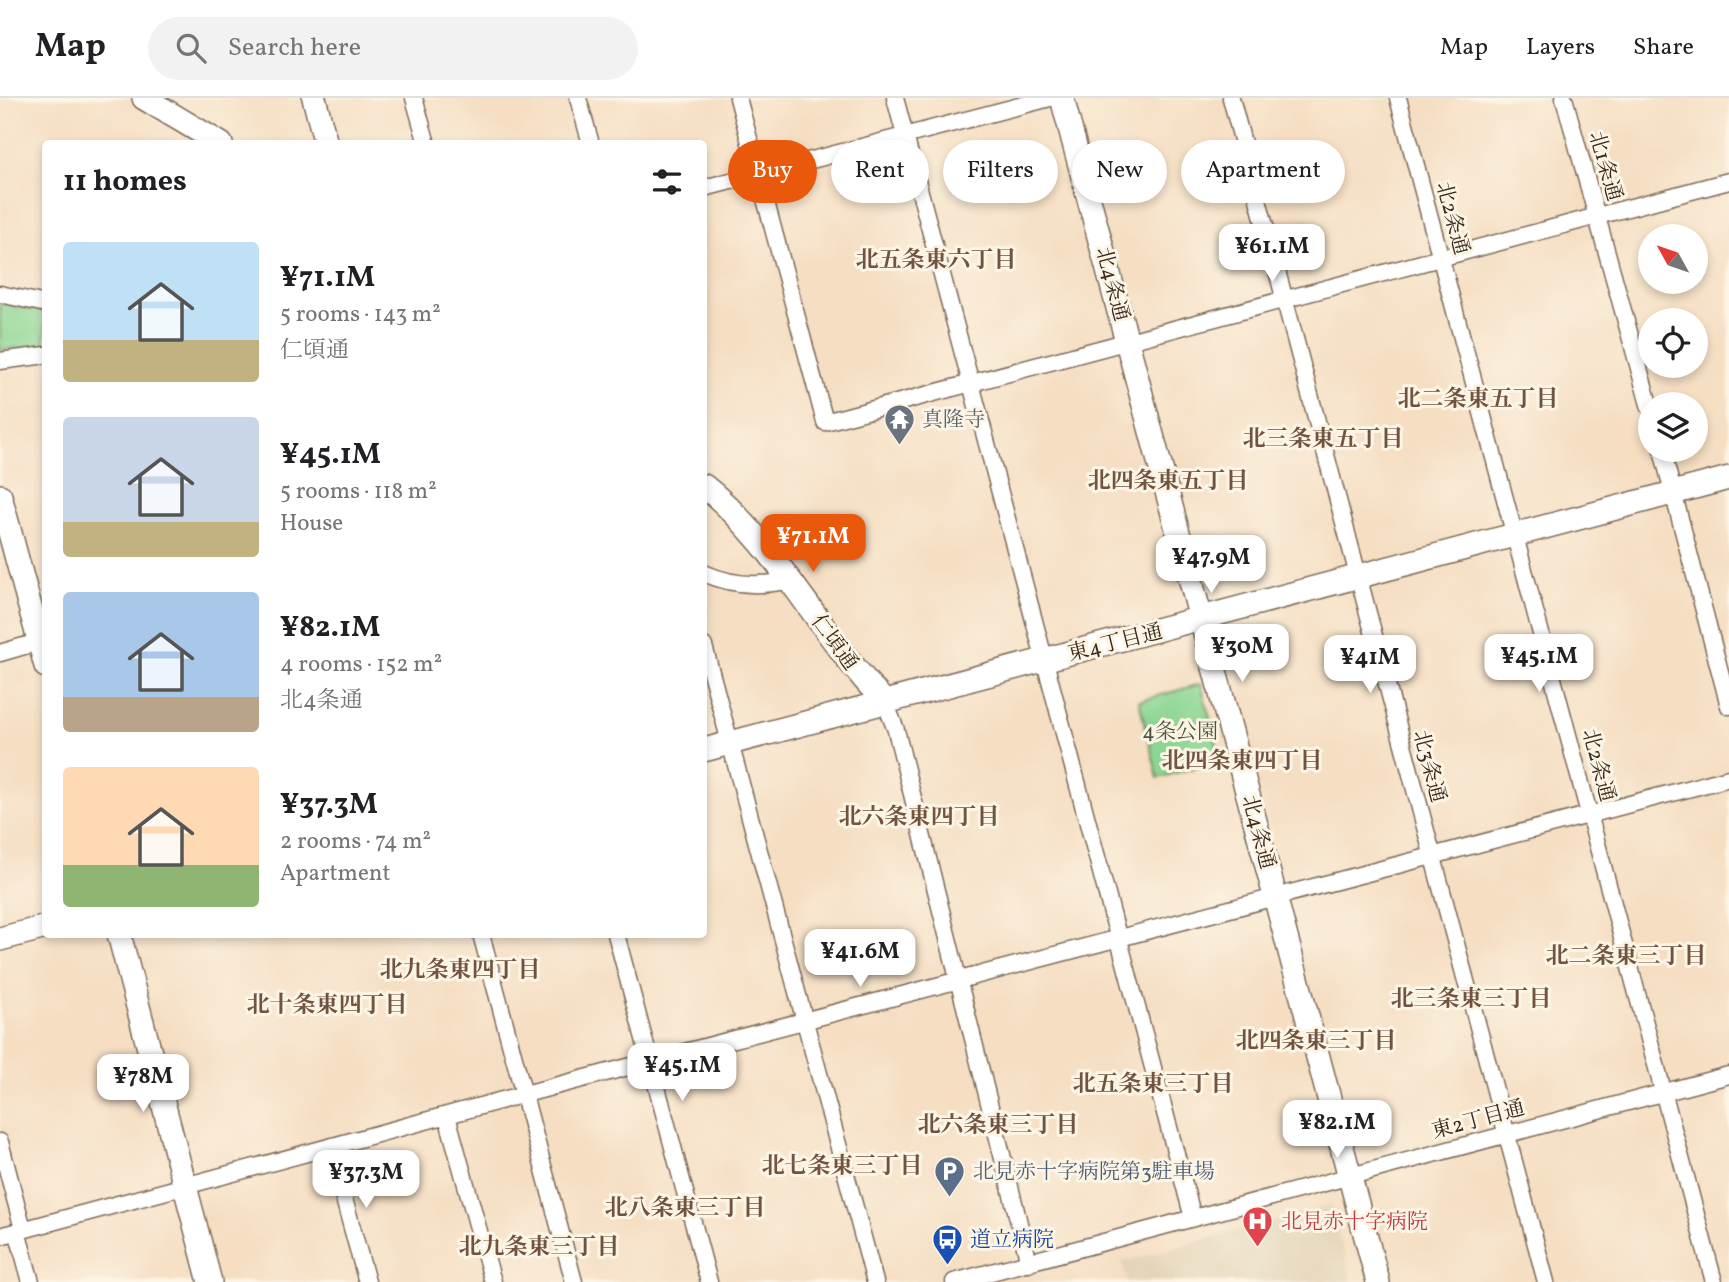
<!DOCTYPE html>
<meta charset="utf-8">
<style>
body{margin:0;font-family:Vollkorn,"Noto Serif JP",serif;background:#f2f2f2;color:#202124;height:100vh;display:flex;flex-direction:column;font-size:26px;white-space:nowrap}
*{box-sizing:border-box;margin:0}
p{font-size:23px;color:#757577}
.icon{flex:none;width:38px;height:38px;fill:none;stroke:currentColor;stroke-width:2;stroke-linecap:round;stroke-linejoin:round}
.map{position:relative;flex:1;overflow:hidden}
.drawer{position:absolute;left:42px;top:42px;width:665px;height:798px;display:flex;flex-direction:column;background:#fff;border-radius:7px;box-shadow:0 4px 10px #0003}
.drawer>*{flex:none}
.banner{position:absolute;left:728px;top:42px;width:665px;height:63px;display:flex;gap:14px}
.needle{width:46px;rotate:310deg}
.tools{position:absolute;left:1638px;top:126px;display:grid;gap:14px}
.tools a{display:grid;place-items:center;width:70px;height:70px;border-radius:50%;background:#fff;box-shadow:0 4px 10px #0003;font-size:35px}
.price{position:absolute;translate:-50% -60px;padding:0 16px;border-radius:14px;background:#fff;color:#222;font-size:23px;line-height:46px;filter:drop-shadow(0 2px 4px #0008)}
.price::after{content:'';position:absolute;left:50%;top:42px;width:21px;height:16px;margin-left:-10px;background:inherit;clip-path:polygon(0 0,100% 0,50% 100%)}
.price.selected{background:#ea580c;color:#fff}
ul{padding:0;list-style:none}
li{display:flex;align-items:center;gap:21px;height:175px;padding:0 21px}
li span{display:grid;place-items:center;flex:none;width:196px;height:140px;border-radius:7px;color:#555}
li>.icon{margin-inline-start:auto}
span .icon{width:84px;height:84px;fill:#fffc;stroke-width:1}
li b{font-size:30px}
h2{display:flex;justify-content:space-between;align-items:center;height:84px;padding:0 21px;font-size:30px}
.tag{padding:0 24px;border-radius:32px;background:#fff;box-shadow:0 4px 10px #0003;font-size:24px;line-height:63px}
.tag.selected{background:#ea580c;color:#fff}
header{display:flex;align-items:center;gap:42px;box-sizing:border-box;height:98px;padding:0 35px;background:#fff;border-bottom:2px solid #e0e0e0}
header strong{font-size:33px}
nav{display:flex;gap:38px;margin-inline-start:auto;font-size:24px}
.search{width:490px;height:63px;background:#f2f2f2;display:flex;align-items:center;gap:18px;box-sizing:border-box;padding:0 24px;border-radius:38px;color:#757577;font-size:26px}
.map>svg:first-child{display:block}
.built{fill:#e2d2b4}
.green{fill:#8cd693;stroke:#648058;stroke-width:2}
.lines{fill:none;stroke-linecap:round;stroke-linejoin:round}
.street-casing{stroke:#7c6957;stroke-width:19}
.secondary-casing{stroke:#7c6957;stroke-width:26}
.street{stroke:#fff;stroke-width:16}
.secondary{stroke:#fff;stroke-width:23}
.labels{text-anchor:middle;stroke-width:6;stroke-linejoin:round;paint-order:stroke}
.street-label{font-size:21px;fill:#3b2a1e;stroke:#fcf5e5}
.worship-label{font-size:21px;fill:#5b616d;stroke:#fcf5e5;text-anchor:start}
.park-label{font-size:21px;fill:#4f553b;stroke:#fcf5e5}
.service-label{font-size:21px;fill:#4e5e75;stroke:#fcf5e5;text-anchor:start}
.health-label{font-size:21px;fill:#be3a42;stroke:#fcf5e5;text-anchor:start}
.transit-label{font-size:21px;fill:#164399;stroke:#fcf5e5;text-anchor:start}
.neighbourhood-label{font-size:23px;font-weight:bold;fill:#72533f;stroke:#fcf5e5}
</style>
<header>
<strong>Map</strong>
<div class="search"><svg class="icon" aria-label="search" viewBox="0 0 24 24"><circle cx="10" cy="10" r="6"/><path d="M15 15l6 6"/></svg>Search here</div>
<nav><a>Map</a><a>Layers</a><a>Share</a></nav>
</header>
<div class="map">
<svg width="1729" height="1184" viewBox="0 0 1729 1184">
<rect width="100%" height="100%" fill="#fcf5e5"/>
<filter id="ink" filterUnits="userSpaceOnUse"><feTurbulence type="fractalNoise" baseFrequency=".0143" numOctaves="2"/><feDisplacementMap in="SourceGraphic" scale="14" xChannelSelector="R" yChannelSelector="G"/><feConvolveMatrix kernelMatrix="1 2 1 2 8 2 1 2 1" color-interpolation-filters="sRGB"/></filter>
<filter id="wash" filterUnits="userSpaceOnUse"><feTurbulence type="fractalNoise" baseFrequency=".00686" numOctaves="4" result="noise"/><feDisplacementMap in="SourceGraphic" scale="28" xChannelSelector="R" yChannelSelector="G"/><feGaussianBlur stdDeviation="1.57" result="paint"/><feColorMatrix in="noise" values="0 0 0 0 0 0 0 0 0 0 0 0 0 0 0 0 0 1.4 0 .05"/><feComposite in="paint" operator="in"/></filter>
<g filter="url(#wash)">
<rect width="100%" height="100%" fill="#f5dec2"/>
<path class="built" d="M1331 1107 1352 1184H1127L1122 1164Z"/>
<path class="green" d="M0 205 45 214V248L0 252Z
M1201 586 1221 663 1158 680 1139 603Z"/>
</g>
<g filter="url(#ink)">
<g class="lines">
<defs>
<path id="street" d="M414 0 427 46
M578 0 591 46
M738 0 825 324 1729 83
M895 0 1193 1120
M1231 0 1546 1184
M1398 0 1714 1184
M1564 0 1650 310
M704 90 1050 0
M0 196 46 206
M0 263 46 257
M1662 352 1729 608
M704 475C732 488 760 489 790 482
M704 548 875 1184
M0 555 38 544
M885 604 896 632 1029 1165
M481 836 574 1184
M616 836 709 1184
M447 1018 493 1184
M0 1044 23 1131
M330 1050 367 1184
M17 1133 31 1184
M0 1138 525 996 1729 680
M954 1184 1729 977"/>
<path id="secondary" d="M144 0 221 46
M314 0 326 46
M1062 0 1378 1184
M704 388C778 447 819 536 885 604
M0 398 46 568
M704 652 1729 380
M119 836 210 1184
M0 841 46 829"/>
</defs>
<use href="#street" class="street-casing"/>
<use href="#secondary" class="secondary-casing"/>
<use href="#street" class="street"/>
<use href="#secondary" class="secondary"/>
</g>
</g>
<defs>
<symbol id="temple-pin" viewBox="-11 -11 22 30"><path d="M0 17L-7.5 6A9.5 9.5 0 1 1 7.5 6Z" fill="#6b7280" stroke="#fcf5e5"/><path d="M0-6L5-2H3V0L6.5 2.5H4V6H1.5V3h-3V6H-4V2.5H-6.5L-3 0V-2H-5Z" fill="#fff"/></symbol>
<symbol id="parking-pin" viewBox="-11 -11 22 30"><path d="M0 17L-7.5 6A9.5 9.5 0 1 1 7.5 6Z" fill="#5c6f8a" stroke="#fcf5e5"/><path d="M-3.5-5.5H1a3.5 3.5 0 0 1 0 7H-1V5.5H-3.5ZM-1-3.4V-.6H.8a1.4 1.4 0 0 0 0-2.8Z" fill="#fff"/></symbol>
<symbol id="hospital-pin" viewBox="-11 -11 22 30"><path d="M0 17L-7.5 6A9.5 9.5 0 1 1 7.5 6Z" fill="#e0444e" stroke="#fcf5e5"/><path d="M-5-5h3v3.5h4V-5h3V5h-3V1.5h-4V5h-3Z" fill="#fff"/></symbol>
<symbol id="bus-pin" viewBox="-11 -11 22 30"><path d="M0 17L-7.5 6A9.5 9.5 0 1 1 7.5 6Z" fill="#1a4fb4" stroke="#fcf5e5"/><path d="M-5-6H5V4H4V6H2V4H-2V6H-4V4H-5ZM-3.5-4V0h7V-4ZM-3.5 1.2v1.5H-2V1.2ZM2 1.2v1.5H3.5V1.2Z" fill="#fff"/></symbol>
</defs>
<g fill-rule="evenodd">
<use href="#temple-pin" x="882" y="304" width="35" height="47"/>
<use href="#parking-pin" x="932" y="1056" width="35" height="47"/>
<use href="#hospital-pin" x="1240" y="1106" width="35" height="47"/>
<use href="#bus-pin" x="930" y="1124" width="35" height="47"/>
</g>
<g class="labels">
<g class="street-label">
<text transform="translate(1606 68) rotate(74)" y="7">北1条通</text>
<text transform="translate(1453 120) rotate(75)" y="7">北2条通</text>
<text transform="translate(1113 186) rotate(75)" y="7">北4条通</text>
<text transform="translate(835 544) rotate(54)" y="7">仁頃通</text>
<text transform="translate(1115 544) rotate(-14)" y="7">東4丁目通</text>
<text transform="translate(1599 667) rotate(75)" y="7">北2条通</text>
<text transform="translate(1430 668) rotate(75)" y="7">北3条通</text>
<text transform="translate(1259 734) rotate(75)" y="7">北4条通</text>
<text transform="translate(1478 1021) rotate(-15)" y="7">東2丁目通</text>
</g>
<g class="worship-label">
<text x="922" y="328">真隆寺</text>
</g>
<g class="park-label">
<text x="1180" y="640">4条公園</text>
</g>
<g class="service-label">
<text x="973" y="1080">北見赤十字病院第3駐車場</text>
</g>
<g class="health-label">
<text x="1281" y="1130">北見赤十字病院</text>
</g>
<g class="transit-label">
<text x="970" y="1148">道立病院</text>
</g>
<g class="neighbourhood-label">
<text x="936" y="169">北五条東六丁目</text>
<text x="1478" y="308">北二条東五丁目</text>
<text x="1323" y="348">北三条東五丁目</text>
<text x="1168" y="390">北四条東五丁目</text>
<text x="1242" y="670">北四条東四丁目</text>
<text x="919" y="726">北六条東四丁目</text>
<text x="1626" y="865">北二条東三丁目</text>
<text x="460" y="879">北九条東四丁目</text>
<text x="1471" y="908">北三条東三丁目</text>
<text x="327" y="914">北十条東四丁目</text>
<text x="1316" y="950">北四条東三丁目</text>
<text x="1153" y="993">北五条東三丁目</text>
<text x="998" y="1034">北六条東三丁目</text>
<text x="842" y="1075">北七条東三丁目</text>
<text x="685" y="1117">北八条東三丁目</text>
<text x="539" y="1156">北九条東三丁目</text>
</g>
</g>
</svg>
<div class="tools">
<a><svg class="needle" viewBox="-14 -14 28 28"><path d="M0-13l5 13h-10z" fill="#e53935"/><path d="M0 13l5-13h-10z" fill="#757577"/></svg></a>
<a><svg class="icon" aria-label="locate" viewBox="0 0 24 24"><circle cx="12" cy="12" r="6"/><path d="M12 2v4M12 18v4M2 12h4M18 12h4"/></svg></a>
<a><svg class="icon" aria-label="layers" viewBox="0 0 24 24"><path d="M12 4l9 5-9 5-9-5zM3 14l9 5 9-5"/></svg></a>
</div>
<b class="price" style="left:1272px;top:186px">¥61.1M</b>
<b class="price selected" style="left:813px;top:476px">¥71.1M</b>
<b class="price" style="left:1211px;top:497px">¥47.9M</b>
<b class="price" style="left:1242px;top:586px">¥30M</b>
<b class="price" style="left:1539px;top:596px">¥45.1M</b>
<b class="price" style="left:1370px;top:597px">¥41M</b>
<b class="price" style="left:860px;top:891px">¥41.6M</b>
<b class="price" style="left:682px;top:1005px">¥45.1M</b>
<b class="price" style="left:143px;top:1016px">¥78M</b>
<b class="price" style="left:1337px;top:1062px">¥82.1M</b>
<b class="price" style="left:366px;top:1112px">¥37.3M</b>
<div class="banner">
<a class="tag selected">Buy</a>
<a class="tag">Rent</a>
<a class="tag">Filters</a>
<a class="tag">New</a>
<a class="tag">Apartment</a>
</div>
<section class="drawer">
<h2>11 homes<svg class="icon" aria-label="filters" viewBox="0 0 24 24"><path d="M4 7h16M4 17h16"/><circle cx="9" cy="7" r="2"/><circle cx="15" cy="17" r="2"/></svg></h2>
<ul>
<li><span style="background:linear-gradient(#bfe0f5 70%,#c2b280 0)"><svg class="icon" aria-label="home" viewBox="0 0 24 24"><path d="M3 11l9-7 9 7M6 9v11h12V9"/></svg></span><div><b>¥71.1M</b><p>5 rooms · 143 m²</p><p>仁頃通</p></div></li>
<li><span style="background:linear-gradient(#c9d6e8 75%,#c2b280 0)"><svg class="icon" aria-label="home" viewBox="0 0 24 24"><path d="M3 11l9-7 9 7M6 9v11h12V9"/></svg></span><div><b>¥45.1M</b><p>5 rooms · 118 m²</p><p>House</p></div></li>
<li><span style="background:linear-gradient(#a9c7e8 75%,#b9a48a 0)"><svg class="icon" aria-label="home" viewBox="0 0 24 24"><path d="M3 11l9-7 9 7M6 9v11h12V9"/></svg></span><div><b>¥82.1M</b><p>4 rooms · 152 m²</p><p>北4条通</p></div></li>
<li><span style="background:linear-gradient(#ffd9b3 70%,#8fb573 0)"><svg class="icon" aria-label="home" viewBox="0 0 24 24"><path d="M3 11l9-7 9 7M6 9v11h12V9"/></svg></span><div><b>¥37.3M</b><p>2 rooms · 74 m²</p><p>Apartment</p></div></li>
</ul>
</section>
</div>
